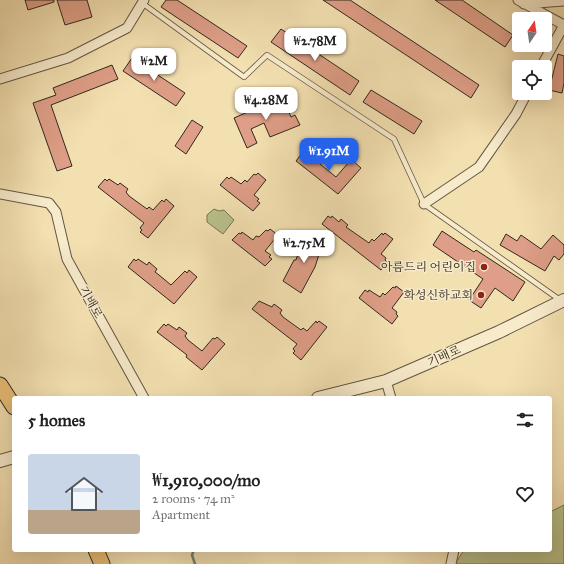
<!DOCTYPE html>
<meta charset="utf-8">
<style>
body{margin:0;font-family:"IM FELL Great Primer","Noto Serif KR",serif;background:#f2f2f2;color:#202124;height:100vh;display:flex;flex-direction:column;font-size:15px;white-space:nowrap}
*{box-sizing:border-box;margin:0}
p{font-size:13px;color:#757577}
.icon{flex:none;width:22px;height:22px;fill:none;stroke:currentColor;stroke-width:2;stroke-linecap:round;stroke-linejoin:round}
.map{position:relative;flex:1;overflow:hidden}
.sheet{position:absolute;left:12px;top:396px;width:540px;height:156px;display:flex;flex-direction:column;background:#fff;border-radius:4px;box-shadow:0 4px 16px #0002}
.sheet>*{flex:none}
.needle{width:26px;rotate:13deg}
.tools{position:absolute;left:512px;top:12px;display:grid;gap:8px}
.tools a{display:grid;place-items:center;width:40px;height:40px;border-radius:4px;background:#fff;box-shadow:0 4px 16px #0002;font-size:20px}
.price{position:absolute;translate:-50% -34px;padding:0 9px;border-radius:8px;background:#fff;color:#222;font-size:13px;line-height:26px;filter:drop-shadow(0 1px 2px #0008)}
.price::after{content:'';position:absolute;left:50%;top:24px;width:12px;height:9px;margin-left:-6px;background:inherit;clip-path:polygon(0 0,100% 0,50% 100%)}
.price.current{background:#2563eb;color:#fff}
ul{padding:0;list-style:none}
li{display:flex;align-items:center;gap:12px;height:100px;padding:0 16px}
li+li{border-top:1px solid #e0e0e0}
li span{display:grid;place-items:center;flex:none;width:112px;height:80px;border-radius:4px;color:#555}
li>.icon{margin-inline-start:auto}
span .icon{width:48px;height:48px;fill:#fffc;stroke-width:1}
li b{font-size:17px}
h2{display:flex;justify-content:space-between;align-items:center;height:48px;padding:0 16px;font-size:17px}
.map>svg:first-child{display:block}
.green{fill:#bac28c;stroke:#767554}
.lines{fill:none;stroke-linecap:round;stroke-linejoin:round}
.stream{stroke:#718171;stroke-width:2.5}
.building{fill:#de9e87;stroke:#31281d}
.service-casing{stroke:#625642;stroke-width:6}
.minor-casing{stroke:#625642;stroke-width:11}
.tertiary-casing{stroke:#625642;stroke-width:14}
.primary-casing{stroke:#31281d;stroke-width:17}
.service{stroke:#f7ebcc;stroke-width:4.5}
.minor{stroke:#f7ebcc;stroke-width:9}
.tertiary{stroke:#f7ebcc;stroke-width:12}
.primary{stroke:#eac078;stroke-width:15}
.poi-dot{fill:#8f2418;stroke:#f7ebcc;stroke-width:1.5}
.labels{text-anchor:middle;stroke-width:3;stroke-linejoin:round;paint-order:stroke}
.poi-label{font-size:12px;fill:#31281d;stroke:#f7ebcc;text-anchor:end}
.street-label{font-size:12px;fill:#31281d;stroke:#f7ebcc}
</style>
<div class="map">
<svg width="564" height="564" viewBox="0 0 564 564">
<rect width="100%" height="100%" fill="#f3e0b1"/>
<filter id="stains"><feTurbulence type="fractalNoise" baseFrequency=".005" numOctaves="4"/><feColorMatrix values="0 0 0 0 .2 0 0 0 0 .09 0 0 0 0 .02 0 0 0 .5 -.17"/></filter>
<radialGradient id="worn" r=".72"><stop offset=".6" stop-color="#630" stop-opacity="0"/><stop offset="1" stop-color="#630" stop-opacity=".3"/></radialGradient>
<path class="green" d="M214 209 219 211 224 210 234 220 223 234 207 222V215Z
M564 505V564H455L464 550H550V512Z"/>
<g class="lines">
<path class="stream" d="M194 550 192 555 195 564"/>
</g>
<path class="building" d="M25 0H54V2L28 10Z
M57 0H87L92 17 65 25Z
M166 0H177L247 46 238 58 161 7Z
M323 0H350L479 85 471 98Z
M435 0H462L513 35 505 47Z
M281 29 359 81 350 95 271 42Z
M558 54 564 56V83L562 93 549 90Z
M132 58 185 93 176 106 123 71Z
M112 65 118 79 51 105 72 166 57 171 33 103 56 95 53 88Z
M371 90 422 121 414 134 363 102Z
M282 97 291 117 295 115 300 125 270 137 264 123 251 129 257 143 247 148 234 118Z
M192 120 203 127 186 154 175 146Z
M302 153 305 155 306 153 313 159 315 156 322 162 320 164 336 177 349 162 351 164 353 161 361 168 338 194 296 161Z
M258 173 266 180 254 195 259 199 257 201 260 203 253 211 220 185 227 177 229 179 231 177 241 184 245 180 247 182 254 174 256 175Z
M105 179 107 181 109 179 118 185 120 183 128 189 126 192 129 196 147 209 149 207 153 210 162 200 164 202 166 199 174 206 148 238 140 232 142 230 140 228 144 223 98 187Z
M328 216 331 218 332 216 339 222 341 219 348 225 346 227 369 243 372 239 374 241 382 233 383 235 385 233 393 239 381 254 386 258 385 260 387 262 381 270 322 224Z
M270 229 278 235 265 251 271 255 269 257 272 259 265 266 232 240 239 233 241 234 242 232 253 240 256 236 259 237 266 230 268 231Z
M442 231 474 252 476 250 525 282 513 301 495 288 481 308 469 300 483 279 433 245Z
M506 234 517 241 521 235 541 249 553 235 564 245V254L559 260 554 256 545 271 500 245Z
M303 238 323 242 315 267 301 293 283 281 294 260H296Z
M134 259 136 261 138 259 147 265 149 262 157 269 155 272 159 275 171 285 185 271 187 273 189 270 197 277 174 304 128 267Z
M396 286 404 292 392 308 397 312 396 314 398 316 392 324 359 298 365 290 368 292 369 290 380 297 383 293 385 295 393 287 395 288Z
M259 301 272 307 274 304 282 310 280 313 283 317 301 330 303 328 307 331 316 321 317 323 319 321 327 327 301 360 293 353 295 351 293 349 297 344 252 309Z
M164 324 166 326 168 324 177 330 179 327 187 333 185 336 188 340 202 351 213 338 215 339 217 337 225 344 202 370 186 357 187 355 157 332Z"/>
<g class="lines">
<defs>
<path id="service" d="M142 3 244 77 267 55 394 139 424 204 560 300"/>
<path id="minor" d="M518 0 564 25
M524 4 564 1
M541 67 564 25
M0 79 68 58 127 28 144 0
M0 194 49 203 56 212 67 259 144 398
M424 204 479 167 516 114 527 93
M386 381 391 398
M451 564 454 550"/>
<path id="tertiary" d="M318 398 386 381 499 332 564 300
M0 461 14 457"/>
<path id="primary" d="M0 385 14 407
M96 550 102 564"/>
</defs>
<use href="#service" class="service-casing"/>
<use href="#minor" class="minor-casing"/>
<use href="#tertiary" class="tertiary-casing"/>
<use href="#primary" class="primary-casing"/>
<use href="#service" class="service"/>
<use href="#minor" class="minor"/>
<use href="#tertiary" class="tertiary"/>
<use href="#primary" class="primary"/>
</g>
<g class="poi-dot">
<circle cx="484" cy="267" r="4"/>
<circle cx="481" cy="295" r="4"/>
</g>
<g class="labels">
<g class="poi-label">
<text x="476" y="271">아름드리 어린이집</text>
<text x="473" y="299">화성신하교회</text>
</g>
<g class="street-label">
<text transform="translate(91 302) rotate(61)" y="4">기배로</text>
<text transform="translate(444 356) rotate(-24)" y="4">기배로</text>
</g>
</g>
<rect width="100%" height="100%" filter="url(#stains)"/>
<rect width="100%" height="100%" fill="url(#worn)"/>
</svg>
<div class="tools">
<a><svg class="needle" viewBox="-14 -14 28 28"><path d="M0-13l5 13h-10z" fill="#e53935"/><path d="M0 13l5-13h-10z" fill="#757577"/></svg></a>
<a><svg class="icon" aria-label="locate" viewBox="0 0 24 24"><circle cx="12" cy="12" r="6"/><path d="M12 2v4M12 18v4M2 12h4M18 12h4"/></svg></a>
</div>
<b class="price" style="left:315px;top:62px">₩2.78M</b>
<b class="price" style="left:154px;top:82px">₩2M</b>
<b class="price" style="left:266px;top:121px">₩4.28M</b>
<b class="price current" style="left:329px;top:172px">₩1.91M</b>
<b class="price" style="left:304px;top:264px">₩2.75M</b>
<section class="sheet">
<h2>5 homes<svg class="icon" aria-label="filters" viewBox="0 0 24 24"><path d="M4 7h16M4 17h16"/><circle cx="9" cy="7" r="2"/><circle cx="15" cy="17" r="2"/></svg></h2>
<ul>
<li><span style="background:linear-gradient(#c9d6e8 70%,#b9a48a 0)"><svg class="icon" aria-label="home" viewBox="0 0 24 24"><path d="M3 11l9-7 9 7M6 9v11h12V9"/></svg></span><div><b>₩1,910,000/mo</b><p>2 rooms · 74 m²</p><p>Apartment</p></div><svg class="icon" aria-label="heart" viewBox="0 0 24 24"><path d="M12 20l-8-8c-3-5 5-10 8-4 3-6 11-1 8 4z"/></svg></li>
</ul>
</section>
</div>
